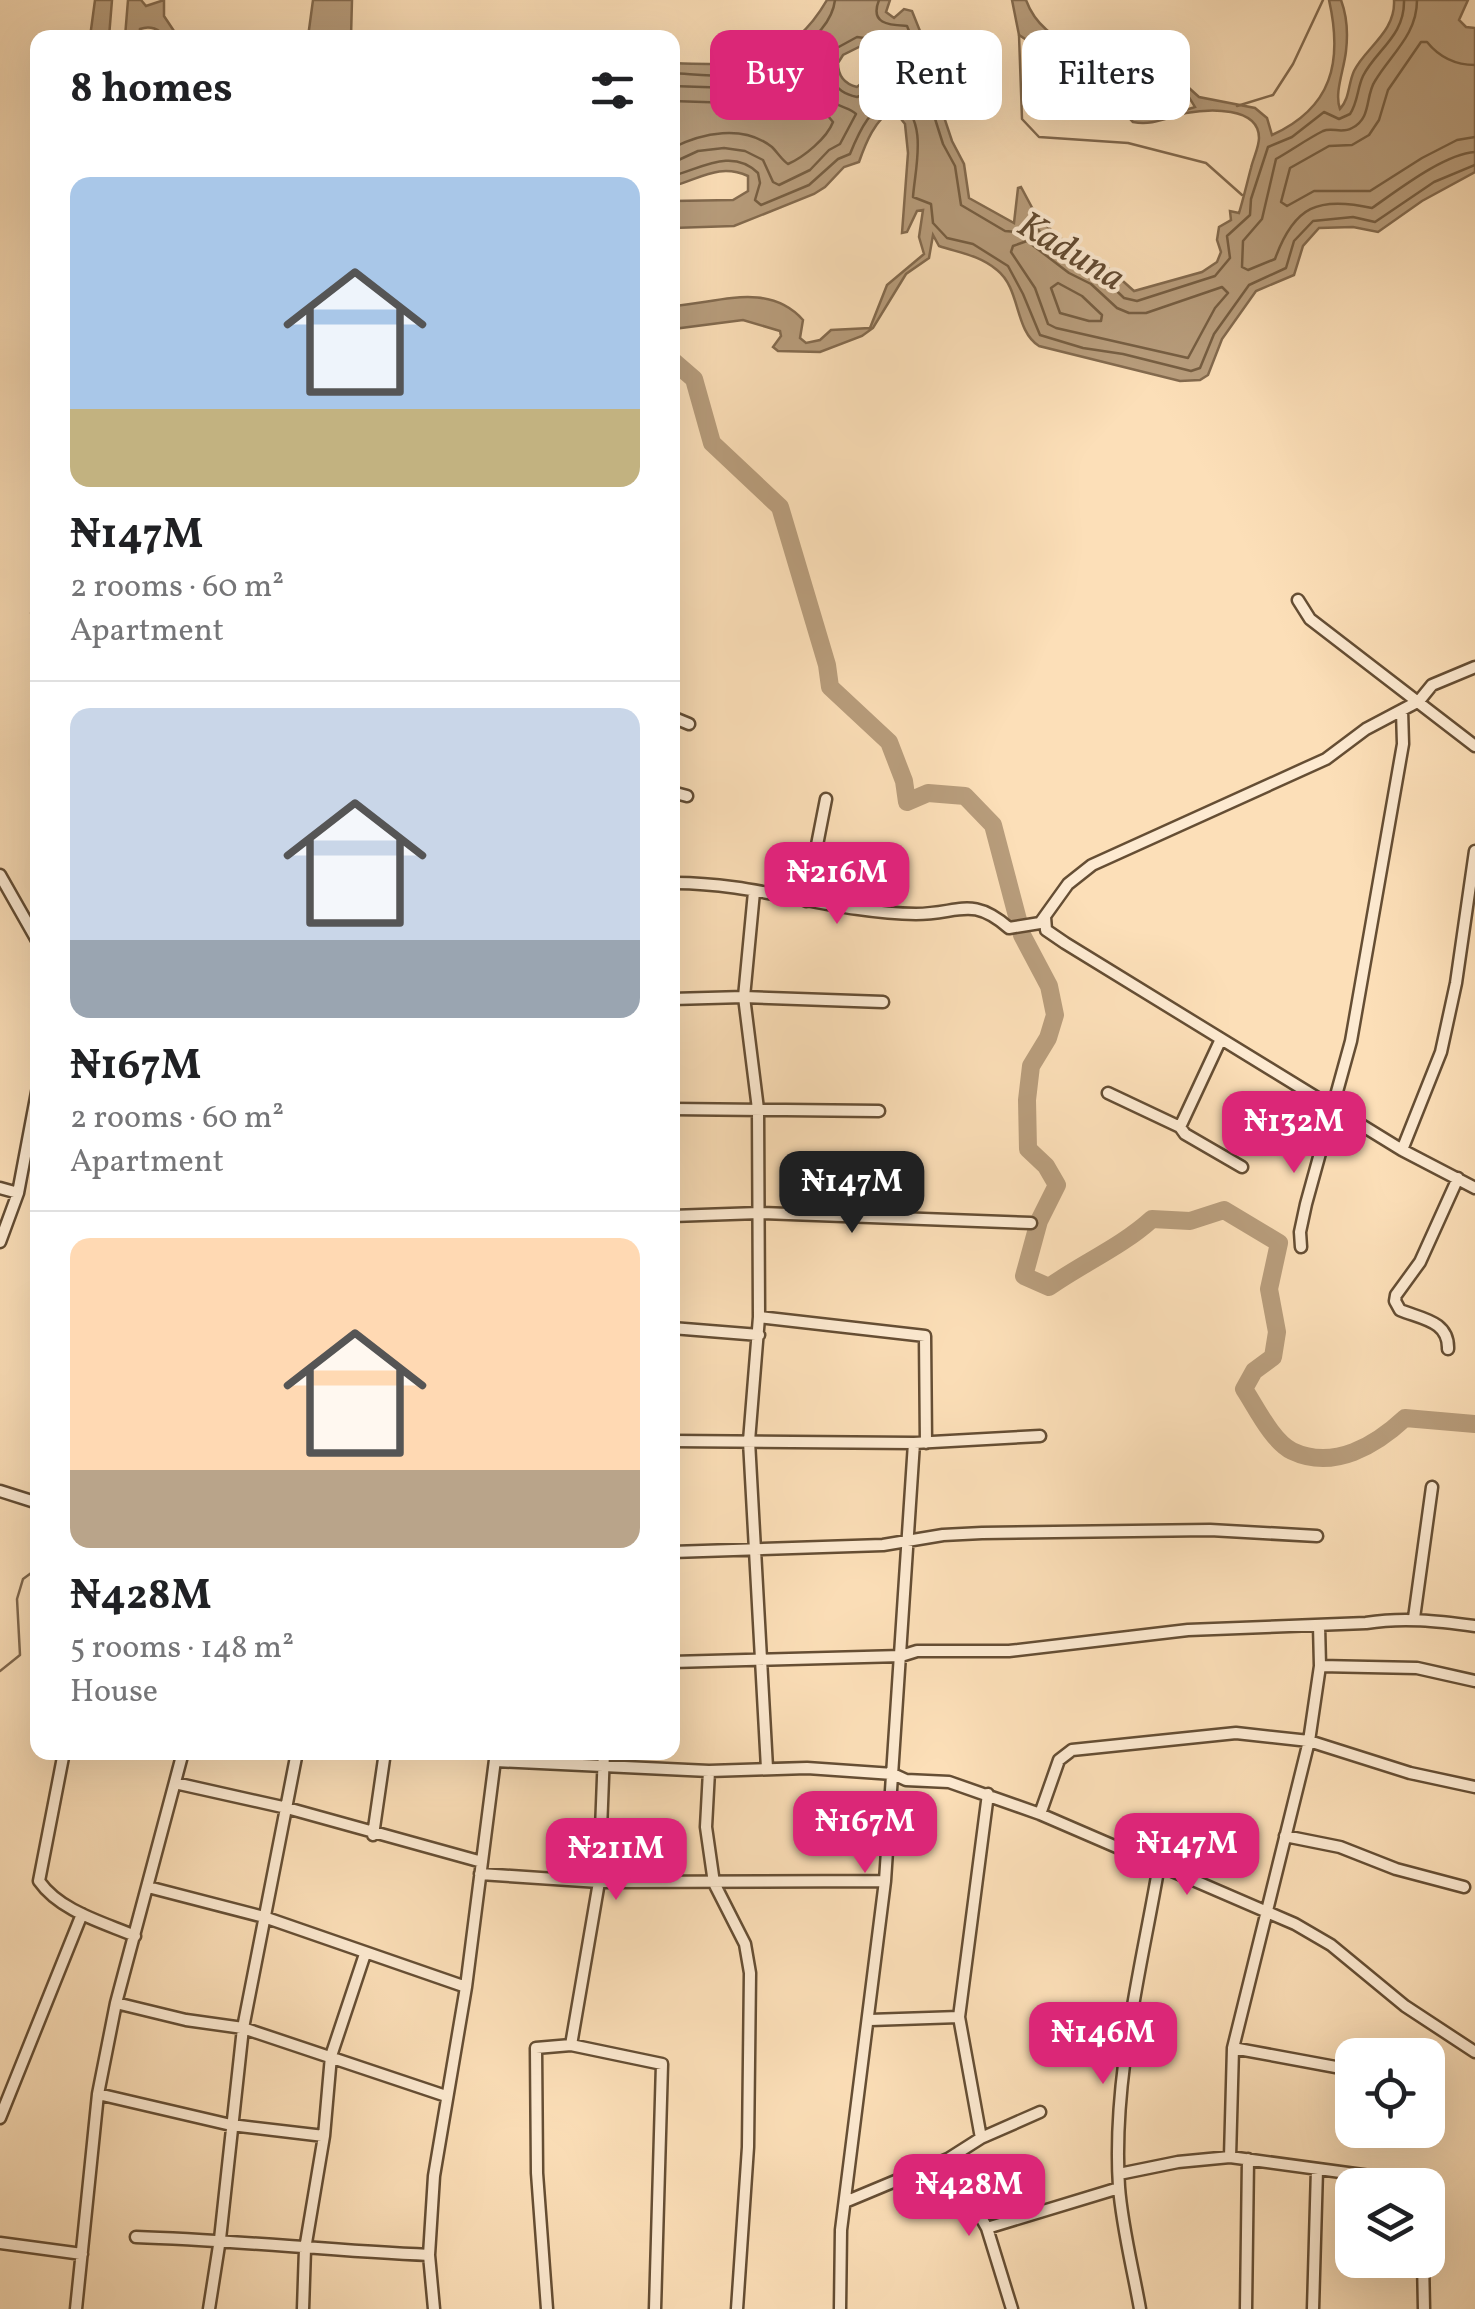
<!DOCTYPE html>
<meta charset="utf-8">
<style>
body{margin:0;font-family:Vollkorn,serif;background:#f6f6f6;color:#202124;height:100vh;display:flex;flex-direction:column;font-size:38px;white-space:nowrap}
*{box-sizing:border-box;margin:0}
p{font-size:32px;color:#757577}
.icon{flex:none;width:55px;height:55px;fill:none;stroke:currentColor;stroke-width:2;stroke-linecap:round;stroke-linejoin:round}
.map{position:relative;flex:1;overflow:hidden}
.panel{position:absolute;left:30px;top:30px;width:650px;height:1730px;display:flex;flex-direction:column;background:#fff;border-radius:20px;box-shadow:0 10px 40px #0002}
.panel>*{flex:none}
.banner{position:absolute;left:710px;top:30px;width:615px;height:90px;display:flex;gap:20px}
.buttons{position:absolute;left:1335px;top:2038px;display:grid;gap:20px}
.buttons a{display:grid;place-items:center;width:110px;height:110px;border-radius:20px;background:#fff;box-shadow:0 10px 40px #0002;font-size:50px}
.price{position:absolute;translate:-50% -85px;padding:0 22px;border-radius:20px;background:#db2777;color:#fff;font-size:32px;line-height:65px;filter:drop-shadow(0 2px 5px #0008)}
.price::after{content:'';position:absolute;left:50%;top:60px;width:30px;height:22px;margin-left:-15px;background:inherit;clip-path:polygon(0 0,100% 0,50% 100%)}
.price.current{background:#222;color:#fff}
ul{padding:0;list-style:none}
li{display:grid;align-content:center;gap:20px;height:530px;padding:0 40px}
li+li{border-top:2px solid #e0e0e0}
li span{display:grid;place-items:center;height:310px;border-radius:20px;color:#555}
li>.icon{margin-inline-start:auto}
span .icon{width:180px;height:180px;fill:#fffc;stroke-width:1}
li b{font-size:42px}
h2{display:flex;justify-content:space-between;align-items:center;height:120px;padding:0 40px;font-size:42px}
.chip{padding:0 35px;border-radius:20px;background:#fff;box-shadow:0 10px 40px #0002;font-size:35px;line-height:90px}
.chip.current{background:#db2777;color:#fff}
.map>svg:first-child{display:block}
.water{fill:#b89d7c;stroke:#836a4e;stroke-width:2.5;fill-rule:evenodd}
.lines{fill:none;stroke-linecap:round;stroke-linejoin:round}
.shore{stroke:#765e42;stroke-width:2.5}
.stream{stroke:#836a4e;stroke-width:2.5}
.river{stroke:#b89d7c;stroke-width:18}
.minor-casing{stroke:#654e34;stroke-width:15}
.minor{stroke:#fdead1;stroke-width:10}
.labels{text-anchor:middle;stroke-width:8;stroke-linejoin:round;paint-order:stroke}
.water-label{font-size:38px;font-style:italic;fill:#624a31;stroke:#fdead1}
</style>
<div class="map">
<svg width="1475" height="2309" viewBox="0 0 1475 2309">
<rect width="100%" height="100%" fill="#fcdfb8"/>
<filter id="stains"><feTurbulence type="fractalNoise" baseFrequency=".002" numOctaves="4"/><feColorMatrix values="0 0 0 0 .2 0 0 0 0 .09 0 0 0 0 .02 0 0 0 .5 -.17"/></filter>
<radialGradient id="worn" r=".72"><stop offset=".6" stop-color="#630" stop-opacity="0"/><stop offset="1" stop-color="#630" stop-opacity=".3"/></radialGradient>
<path class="water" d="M95 0H112L109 37H90Z
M128 0H141L146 6 164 0V16L178 37H164C160 29 150 25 140 29L139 37H125Z
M313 0H352L351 37H308Z
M827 0H890L886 12 894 18 904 9 912 11 932 61 942 111 952 141 964 164 969 198 1014 223 1018 188 1021 187 1036 215 1055 234 1082 254 1105 265 1134 291 1202 272 1217 262 1221 252 1217 240 1219 227 1231 220 1230 211 1239 213C1243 200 1247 183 1251 168 1253 159 1259 147 1259 138 1259 106 1208 109 1186 113 1167 117 1153 126 1133 122 1115 104 1108 80 1086 65 1067 51 1043 53 1019 35L1012 0H1026C1045 52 1111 58 1157 59L1199 97 1255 108 1267 118 1272 135C1332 108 1343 62 1329 0H1341C1347 16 1348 34 1346 51 1344 70 1334 93 1340 109 1350 98 1348 84 1354 71 1365 48 1396 32 1394 0H1468L1459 20 1466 27 1475 28V172L1422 201 1378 232 1353 227 1319 228 1303 246 1294 275 1256 291 1222 339 1208 375 1200 380 1180 381 1039 346C1014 330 1021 289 997 270 979 255 960 253 939 246L933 235 929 258 906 274 873 328 862 336 820 352 778 351 773 347 781 336 780 331 743 320 673 329V306C718 303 768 281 803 320L800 338 806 343 820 340 831 330 870 328 887 285 924 254 919 237 923 210 917 211 907 232 902 233 908 153 905 124 893 109C875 120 866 142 859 162L844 167 825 187 814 194 734 226 673 228V201L733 200 748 191V176C719 163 700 179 673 186V63C741 66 789 66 827 0ZM861 46 873 48 880 62 876 72 857 87C845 84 838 76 838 63L843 55ZM1135 65C1162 64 1182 84 1195 107L1167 116C1160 91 1140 100 1122 88L1116 71Z"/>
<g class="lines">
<path class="shore" d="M879 0C869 25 891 25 907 26L923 65 930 103 943 144 955 166 961 205 1005 231 1017 232 1026 223H1031L1062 253 1099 274 1124 298 1137 301 1215 276 1230 258 1227 236 1250 215 1251 199 1268 147 1292 137 1324 112 1339 119 1350 114C1358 102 1357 89 1363 76 1376 50 1405 36 1404 0
M1417 0C1417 35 1391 54 1375 81 1365 96 1372 118 1352 128 1342 134 1332 127 1323 131 1307 139 1292 150 1276 159L1262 219 1243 241 1242 267 1248 270 1275 259C1294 206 1318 196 1372 208 1398 190 1444 154 1475 152
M857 37 879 40C900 64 884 87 857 97 832 92 822 70 835 49Z
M1475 65C1455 65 1440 58 1427 42H1421L1388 90 1379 120 1369 135 1352 145 1329 146 1290 168 1281 202 1287 206 1314 191H1370L1422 158 1457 140 1475 137
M672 73C690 74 709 76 727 76 765 74 830 42 835 0
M672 86 733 88 757 83 811 59C820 73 819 90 835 103 842 108 850 108 856 114L840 144 829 150 810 170 779 185 773 182 763 160 745 151 724 148 698 151 672 163
M672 101 734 103 762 97 800 82 833 122C827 138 804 157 788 164 782 160 778 153 772 147 743 124 702 133 672 148
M672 176C700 169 732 147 758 173L760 183 755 200 761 205 809 185 838 159 850 154C858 134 873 99 898 101 929 120 915 168 913 197L931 204 933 223 947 238 973 244 1008 266 1023 294 1040 335 1083 348 1123 354 1191 371 1200 368 1214 334 1249 285 1286 268 1294 241 1313 221 1353 217 1375 222 1434 182 1475 165
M1027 241 1069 273 1091 284 1117 308 1129 313H1146L1222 287 1228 293 1215 308 1188 358 1056 328 1048 324 1035 288 1011 252 1013 246Z
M1058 283 1082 296 1102 315 1101 321H1089L1060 313 1051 288Z"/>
<path class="stream" d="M1019 35 1022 119 1039 137 1128 143 1206 163 1242 195
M1237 106 1273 95 1293 64 1323 0
M38 600 31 613 38 624
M0 1671 20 1655 17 1599 23 1579 38 1568"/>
<path class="river" d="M672 360 694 379 712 443 780 507 827 665 830 687 889 742 904 781 907 802 928 793 965 796 993 825 1022 935 1049 986 1055 1015 1048 1038 1031 1066 1027 1100 1028 1149 1046 1166 1057 1185 1039 1221 1024 1276 1049 1287C1083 1263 1121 1247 1152 1219L1190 1221 1224 1210 1279 1243 1269 1289 1277 1332 1273 1357 1254 1371 1244 1389C1256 1407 1272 1441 1292 1451 1334 1471 1376 1445 1405 1418L1475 1424"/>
<defs>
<path id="minor" d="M1298 600 1310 619 1475 746
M672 717 689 724
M672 792 687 796
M0 875 38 942
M672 883C754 882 834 913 916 914 959 914 971 895 1009 928L1040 923 1068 884 1092 865 1326 759 1366 729 1419 701 1432 685 1475 667
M754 892 744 997 758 1109 759 1317 749 1441 767 1768
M806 901 826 799
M1045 917 1046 930 1065 943 1402 1150 1475 1188
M672 999 744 997 883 1002
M1108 1093 1180 1127 1185 1134 1242 1167
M672 1109 879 1111
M1180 1127 1221 1039
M1402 1150 1441 1052 1456 983 1475 851
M0 1188 18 1193
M672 1216 759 1213 1031 1223
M0 1242 18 1193 38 1087
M1301 1247 1300 1232 1306 1204 1351 1041 1403 744 1402 710
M759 1317 925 1336 926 1443
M672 1328 759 1335
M1448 1349C1449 1321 1422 1319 1400 1310L1395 1301 1396 1295 1420 1262 1458 1178
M672 1441 914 1443 1040 1436
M0 1491 38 1503
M672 1552 883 1545 943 1535 982 1533 1210 1530 1317 1536
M1414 1618 1432 1487
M672 1662 901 1656 917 1651H1009L1188 1630 1366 1623C1404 1617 1437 1621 1475 1626
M1320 1666 1417 1668 1475 1681
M64 1752 39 1881C60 1911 102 1922 135 1936
M496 1761 709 1771 807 1768 893 1774 906 1780 949 1782 1040 1814 1295 1924 1331 1945 1405 2006 1475 2052
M709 1771 706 1827 714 1883 745 1944 750 1973 748 2147 737 2309
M175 1783 287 1808 482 1862
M1040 1814 1059 1760 1072 1750 1236 1733 1309 1741 1410 1773 1475 1787
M373 1835 385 1752
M1285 1836 1340 1847 1396 1869 1464 1887
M480 1874 599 1882 885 1881
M148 1887 264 1917 466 1987
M116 2003 186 2020 243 2028 446 2096
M870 2020 959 2017
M571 2045 599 1882 604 1752
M1233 2048 1352 2070
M98 2094 231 2125 324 2136
M0 2118 82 1914
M981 2138 959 2017 988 1794
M1230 2157 1233 2048 1309 1741 1320 1666 1319 1625
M948 2159 987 2228 1012 2309
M1119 2174 1178 2162 1230 2157 1407 2181 1413 2185
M845 2202 948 2159 981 2138 1040 2112
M987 2228 1119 2188
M136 2237C234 2240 331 2251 429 2255
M0 2243 82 2254
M1423 2260 1424 2309
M76 2309 98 2094 116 2003 183 1752
M209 2309 220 2239 243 2028 297 1752
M303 2309 305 2249 324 2136 331 2056 365 1954
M434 2309 429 2255 434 2176 466 1987 496 1752
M547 2309 537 2173 536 2048 571 2045 662 2064 655 2309
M840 2309 841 2230 885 1881 914 1443
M1140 2309C1133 2269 1122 2227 1119 2187 1112 2080 1141 1970 1159 1865
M1246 2309 1248 2159
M1313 2309 1317 2169"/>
</defs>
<use href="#minor" class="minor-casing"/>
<use href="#minor" class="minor"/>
</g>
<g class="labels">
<g class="water-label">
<text transform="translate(1072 250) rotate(31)" y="13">Kaduna</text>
</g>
</g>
<rect width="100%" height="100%" filter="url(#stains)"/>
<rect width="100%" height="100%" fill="url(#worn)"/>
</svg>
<div class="buttons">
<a><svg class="icon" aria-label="locate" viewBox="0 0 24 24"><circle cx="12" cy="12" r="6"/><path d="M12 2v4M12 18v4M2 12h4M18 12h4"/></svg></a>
<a><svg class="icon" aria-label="layers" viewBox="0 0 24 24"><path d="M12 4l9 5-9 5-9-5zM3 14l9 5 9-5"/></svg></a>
</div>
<b class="price" style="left:837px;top:927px">₦216M</b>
<b class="price" style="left:1294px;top:1176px">₦132M</b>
<b class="price current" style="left:852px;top:1236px">₦147M</b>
<b class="price" style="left:865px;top:1876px">₦167M</b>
<b class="price" style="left:1187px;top:1898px">₦147M</b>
<b class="price" style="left:616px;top:1903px">₦211M</b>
<b class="price" style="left:1103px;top:2087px">₦146M</b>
<b class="price" style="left:969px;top:2239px">₦428M</b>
<div class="banner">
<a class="chip current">Buy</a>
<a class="chip">Rent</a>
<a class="chip">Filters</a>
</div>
<section class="panel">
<h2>8 homes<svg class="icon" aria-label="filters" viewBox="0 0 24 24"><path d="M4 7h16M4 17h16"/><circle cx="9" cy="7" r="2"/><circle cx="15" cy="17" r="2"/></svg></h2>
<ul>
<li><span style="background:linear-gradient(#a9c7e8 75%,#c2b280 0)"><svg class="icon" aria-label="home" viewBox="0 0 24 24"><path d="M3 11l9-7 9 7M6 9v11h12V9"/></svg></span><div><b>₦147M</b><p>2 rooms · 60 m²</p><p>Apartment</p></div></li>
<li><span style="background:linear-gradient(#c9d6e8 75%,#9aa5b1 0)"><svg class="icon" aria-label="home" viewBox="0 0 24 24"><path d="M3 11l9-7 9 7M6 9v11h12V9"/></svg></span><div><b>₦167M</b><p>2 rooms · 60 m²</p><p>Apartment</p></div></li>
<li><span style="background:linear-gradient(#ffd9b3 75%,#b9a48a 0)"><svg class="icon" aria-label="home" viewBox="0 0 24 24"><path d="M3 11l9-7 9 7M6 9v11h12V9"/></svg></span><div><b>₦428M</b><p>5 rooms · 148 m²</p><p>House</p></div></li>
</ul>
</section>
</div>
